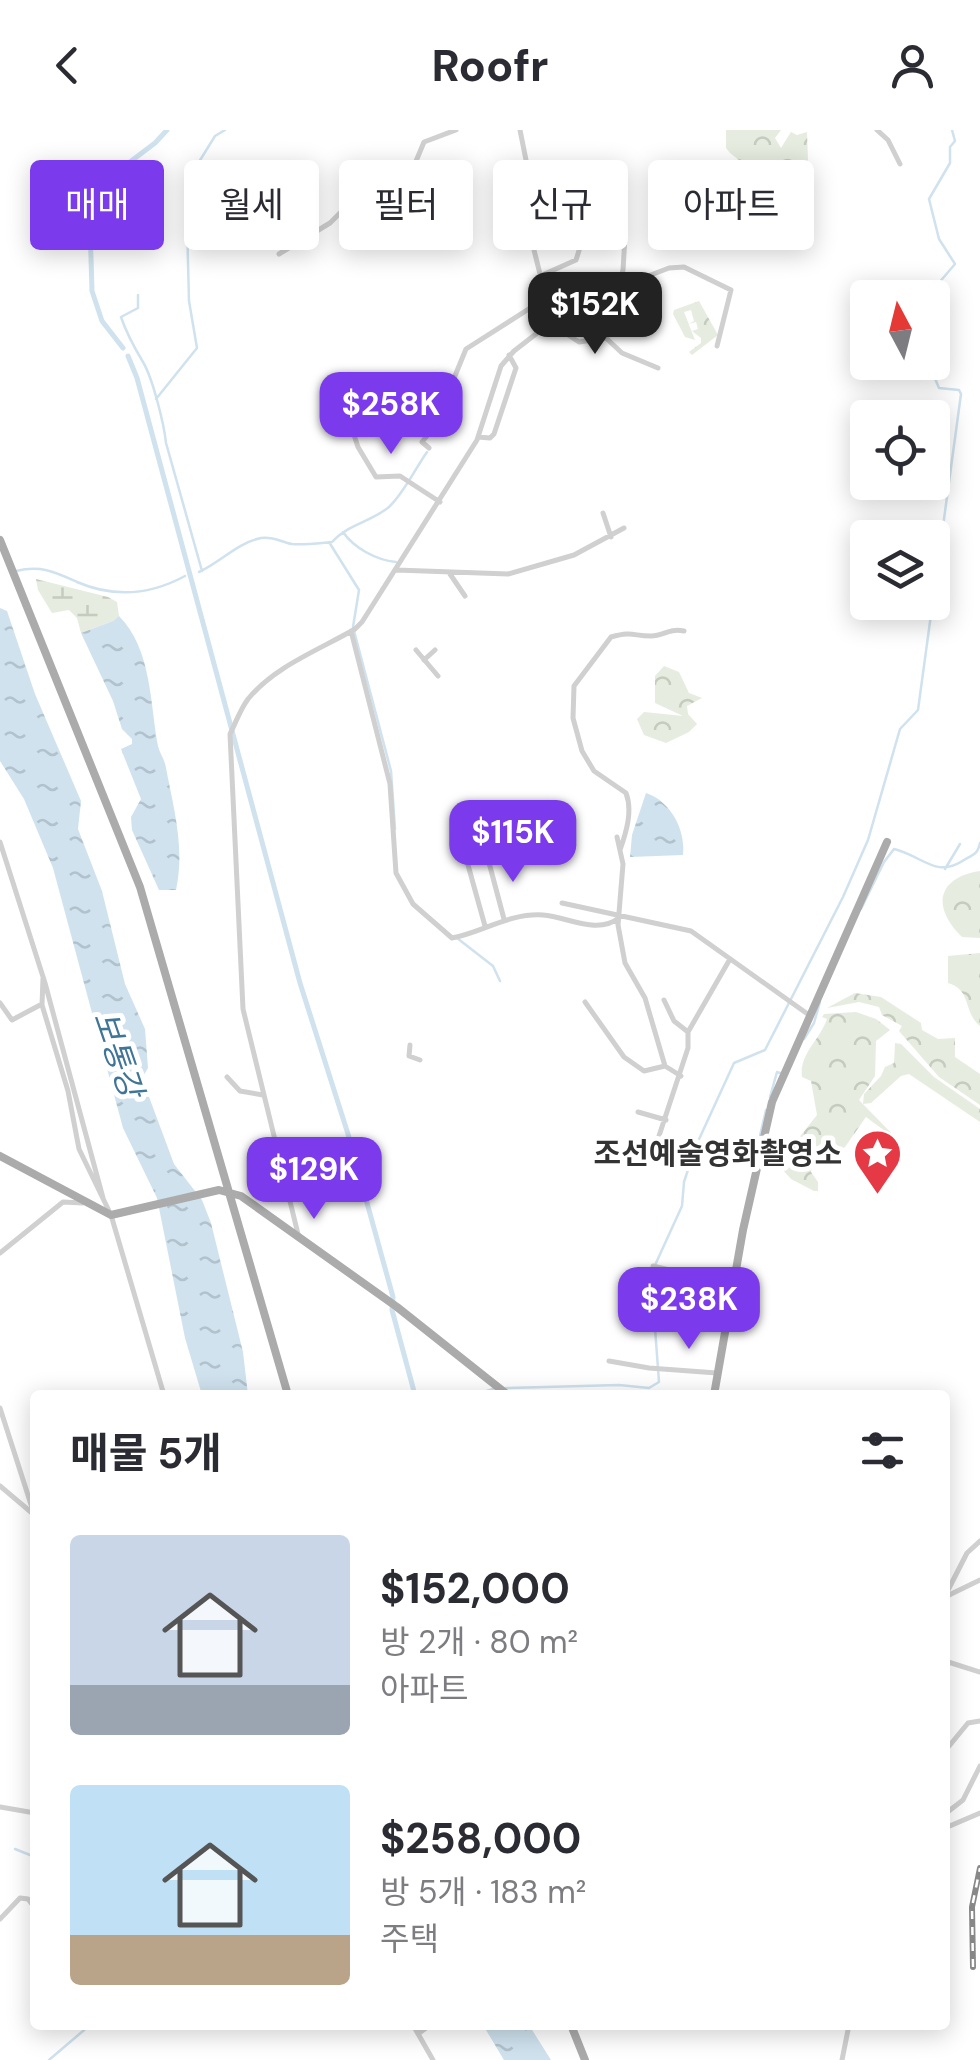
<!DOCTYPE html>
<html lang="ko">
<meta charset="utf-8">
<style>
body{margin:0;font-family:"DM Sans","Noto Sans KR",sans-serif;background:#f2f2f3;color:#2b2b33;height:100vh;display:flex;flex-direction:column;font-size:38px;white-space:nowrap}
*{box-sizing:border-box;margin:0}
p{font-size:32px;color:#7c7c81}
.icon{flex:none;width:55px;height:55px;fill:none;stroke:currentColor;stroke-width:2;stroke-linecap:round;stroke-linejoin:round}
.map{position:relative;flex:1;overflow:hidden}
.panel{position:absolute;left:30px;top:1260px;width:920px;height:640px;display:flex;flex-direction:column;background:#fff;border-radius:10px;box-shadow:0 5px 25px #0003}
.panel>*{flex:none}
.hud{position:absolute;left:30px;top:30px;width:920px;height:90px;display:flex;gap:20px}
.needle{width:65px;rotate:353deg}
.controls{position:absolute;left:850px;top:150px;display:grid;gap:20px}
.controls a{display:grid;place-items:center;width:100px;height:100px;border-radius:10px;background:#fff;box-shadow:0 5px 25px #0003;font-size:50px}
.price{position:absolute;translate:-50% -85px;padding:0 22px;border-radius:20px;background:#7c3aed;color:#fff;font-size:32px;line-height:65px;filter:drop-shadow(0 2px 5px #0008)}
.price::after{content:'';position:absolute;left:50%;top:60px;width:30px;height:22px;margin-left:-15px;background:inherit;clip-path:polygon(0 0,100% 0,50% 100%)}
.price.current{background:#222;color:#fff}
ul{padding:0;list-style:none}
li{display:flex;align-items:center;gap:30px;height:250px;padding:0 40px}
li span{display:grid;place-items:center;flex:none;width:280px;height:200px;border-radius:10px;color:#555}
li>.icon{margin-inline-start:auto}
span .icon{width:120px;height:120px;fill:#fffc;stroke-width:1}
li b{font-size:42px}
h2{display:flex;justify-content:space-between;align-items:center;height:120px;padding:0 40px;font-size:42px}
.pill{padding:0 35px;border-radius:10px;background:#fff;box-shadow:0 5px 25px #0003;font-size:35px;line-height:90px}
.pill.current{background:#7c3aed;color:#fff}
header{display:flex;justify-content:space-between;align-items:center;height:130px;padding:0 40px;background:#fff;font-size:45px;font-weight:700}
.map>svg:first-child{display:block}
.forest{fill:url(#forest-crowns)}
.wetland{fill:url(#wetland-marsh)}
.water{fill:url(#water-ripples)}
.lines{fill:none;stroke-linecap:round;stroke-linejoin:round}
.stream{stroke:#cfe2ee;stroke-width:2.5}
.canal{stroke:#cfe2ee;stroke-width:5}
.minor{stroke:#d0d0d0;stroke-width:5}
.major{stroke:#ababab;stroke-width:8}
.rail-casing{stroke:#888;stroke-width:6}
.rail{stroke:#fff;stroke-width:2.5;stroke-dasharray:8;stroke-linecap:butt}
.labels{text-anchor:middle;stroke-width:10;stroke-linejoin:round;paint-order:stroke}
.poi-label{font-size:30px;font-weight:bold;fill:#333;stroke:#fff;text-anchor:end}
.water-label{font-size:32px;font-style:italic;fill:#3f7597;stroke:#fff}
</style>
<header><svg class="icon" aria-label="back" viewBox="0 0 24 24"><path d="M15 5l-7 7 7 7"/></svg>Roofr<svg class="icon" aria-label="person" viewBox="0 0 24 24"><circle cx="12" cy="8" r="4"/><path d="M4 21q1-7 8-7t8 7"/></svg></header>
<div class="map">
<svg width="980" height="1930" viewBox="0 0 980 1930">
<defs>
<pattern id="forest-crowns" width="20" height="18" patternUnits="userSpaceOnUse" patternTransform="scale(2.5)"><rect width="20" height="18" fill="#e6ecdf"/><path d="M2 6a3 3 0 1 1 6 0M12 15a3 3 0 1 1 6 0" fill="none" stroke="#c6cbc0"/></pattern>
<pattern id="wetland-marsh" width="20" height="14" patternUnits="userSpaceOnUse" patternTransform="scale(2.5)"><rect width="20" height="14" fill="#e6ecdf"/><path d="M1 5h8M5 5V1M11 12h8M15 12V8" fill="none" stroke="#c6cbc0"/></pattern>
<pattern id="water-ripples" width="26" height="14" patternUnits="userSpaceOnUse" patternTransform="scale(2.5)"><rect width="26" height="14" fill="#cfe2ee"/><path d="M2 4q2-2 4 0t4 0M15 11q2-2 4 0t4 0" fill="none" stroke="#b2c2cd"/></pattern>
</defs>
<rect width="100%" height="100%" fill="#fff"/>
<path class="forest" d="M726 0H781L775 8 781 18 791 2 797 5 807 2 808 30 801 38 789 39 772 93 773 57 730 23 726 18Z
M699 171 718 205 692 225 689 222 701 213V208L692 201 698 199 696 192 689 194 694 191 691 180 684 182 695 210 685 207 673 184 674 180Z
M664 536 679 542 689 563 702 568 687 576 688 584 697 594 689 602 666 613 644 605 637 589 644 582 683 586 655 573V546Z
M980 741V808L962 807C932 778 936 748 980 741Z
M980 823V896C963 882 972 860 948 853V826Z
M855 863 881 867 921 893 922 900 938 909 955 908V927L980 944V975L939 947 899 901 902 896 882 885 879 877 859 872 827 878Z
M856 882 876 889 890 900 876 911 875 946 859 970 900 1012 866 987 845 1017 832 1025 813 1027 811 1042 818 1052V1061H814L791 1049 782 1039 794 1014 817 985 811 951 802 947C799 924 820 910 827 889L822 887 824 884Z
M895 913 901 914 934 947 980 979V992L909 944 901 946 871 973 863 974 864 964 881 946 885 937 894 933Z"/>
<path class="wetland" d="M36 449 108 467 117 472 119 486 113 491 81 503 77 488 69 480 52 483 38 460Z"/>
<path class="water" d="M0 478 7 481 35 564 81 671 78 699 102 761 125 854 145 899 148 938 142 948 174 1034 202 1070 211 1093 243 1222 248 1265H202L185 1208 157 1068 123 998 53 738 24 669 0 631Z
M119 486C152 519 150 575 158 616 160 624 165 630 166 638 174 680 185 718 176 760H159L132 700 131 687 141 669 121 619 132 614V609L122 599 113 571 81 503 113 491Z
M646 663C668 670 686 697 683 725L630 727 632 705Z
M483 1895H529L551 1930H504Z"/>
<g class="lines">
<path class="stream" d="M138 165V178L121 187C127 205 134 217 143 232 153 249 164 294 166 313L202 441
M926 168 955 134 939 109 929 69 950 33V17L955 11 952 0
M156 269 197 218 189 171 186 53 215 6 225 0
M343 402C354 418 376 430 396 432
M329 412 359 460 353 497 391 641 395 699
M16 441C41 435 55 442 77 452 114 468 150 465 185 446
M199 442C221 432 237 413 261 408 273 406 281 412 292 414 304 415 320 413 332 412 348 394 371 392 389 377 404 363 415 339 427 322
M945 739 960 714
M861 779 884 732 894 719C923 726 936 749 964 730 973 724 977 726 980 713
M457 808 493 836 500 851
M804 909 814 893 820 872
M770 967 777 942 783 944
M753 1036 766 980
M506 1258 619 1255 649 1258 659 1252 651 1144 682 1076 684 1052 695 1018 734 933 765 920 843 767 868 710 900 599 918 580 961 264 959 260 939 258 928 232
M474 1265 493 1259
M15 1719 35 1727
M49 1930 90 1895"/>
<path class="canal" d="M123 218 102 191 92 161 89 63 155 13 167 0
M128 226 137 248 300 853 348 1004 393 1167 392 1180 415 1265"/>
<path class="minor" d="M877 0 888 10 900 34
M527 39 538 33
M528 49 556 51 564 43
M279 124 330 93 353 70 394 51 414 36 424 12 456 0
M540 146 576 130 584 105 624 109
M618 158 623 140 625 107
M549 184 669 138 684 137 731 160 717 216
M547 191 579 212 606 208 622 223 658 238
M345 278 358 317 376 347 400 346 440 372
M478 307 490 308 494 304 516 238 509 225
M429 318 422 312 434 297 466 219 560 159
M603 383 611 407
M396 440 508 444 574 425 624 398
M450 444 465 466
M351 501 390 654 396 743 413 774 452 808C483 802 509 783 543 785 568 787 597 805 619 788
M416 520 438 546
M424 530 435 520
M472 703 468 735 485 796
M617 707 623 734 618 795 625 833 645 868 665 936 681 946
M0 712 45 853 103 1068
M620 720C626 703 633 681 626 663L594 641 582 621 573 588 574 556 611 507C633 501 633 506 651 506 664 506 668 498 684 501
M488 729 504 789
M562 773 691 801 809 885
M43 848 42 875 68 961 79 1019 111 1085 164 1265
M585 872 624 927 644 941 665 936
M0 873 12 890 42 874
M688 902 730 829
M410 915 409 926 420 930
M227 947 240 961 263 965
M638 982 666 990
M635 1010 655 1018 688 918V902L674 891 664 870
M658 1011 689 1029
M298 1104 243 879 230 604C236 592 240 580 248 569 275 536 319 520 355 499L362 492 477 310 501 236 514 221 541 200 547 191V172L532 112 527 35 520 0
M0 1123 63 1072 83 1073
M653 1136 732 1155
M712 1150 726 1184
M609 1231 649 1238 717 1243
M0 1278 35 1387
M0 1356 32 1383
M945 1466 967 1423 980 1411
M945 1467 980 1450
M945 1531 980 1542
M945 1621 968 1593 980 1591
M945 1628V1634
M0 1677 35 1683
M945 1684 963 1670 980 1636
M945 1698 980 1683
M0 1789 20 1768 28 1769 35 1778
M413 1895 433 1930
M418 1904 430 1895
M842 1930 849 1895"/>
<path class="major" d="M0 410 140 757 288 1265
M0 1026 111 1085 219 1060 241 1066 397 1177 508 1265
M714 1265 743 1100 772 972 887 712
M571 1895 585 1930"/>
<defs>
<path id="rail" d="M973 1837 972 1777 980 1738"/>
</defs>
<use href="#rail" class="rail-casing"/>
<use href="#rail" class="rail"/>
</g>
<defs>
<symbol id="sight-pin" viewBox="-11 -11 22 30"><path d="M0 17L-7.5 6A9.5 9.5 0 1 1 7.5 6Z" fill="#e63946" stroke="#fff"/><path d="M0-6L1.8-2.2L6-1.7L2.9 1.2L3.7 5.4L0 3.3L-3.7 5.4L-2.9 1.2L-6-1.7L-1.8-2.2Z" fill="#fff"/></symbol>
</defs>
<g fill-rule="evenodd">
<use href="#sight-pin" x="850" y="996" width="55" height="75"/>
</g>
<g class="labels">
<g class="poi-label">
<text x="842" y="1034">조선예술영화촬영소</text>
</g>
<g class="water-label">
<text transform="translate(118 924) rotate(71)" y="11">보통강</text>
</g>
</g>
</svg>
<div class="controls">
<a><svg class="needle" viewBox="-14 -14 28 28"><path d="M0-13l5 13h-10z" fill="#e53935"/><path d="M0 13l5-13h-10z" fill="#7c7c81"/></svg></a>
<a><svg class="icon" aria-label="locate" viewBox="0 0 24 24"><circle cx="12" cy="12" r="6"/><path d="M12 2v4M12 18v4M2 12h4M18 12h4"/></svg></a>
<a><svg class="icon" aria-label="layers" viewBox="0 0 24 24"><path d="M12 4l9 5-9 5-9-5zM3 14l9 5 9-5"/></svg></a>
</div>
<b class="price current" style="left:595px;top:227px">$152K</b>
<b class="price" style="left:391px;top:327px">$258K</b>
<b class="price" style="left:513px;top:755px">$115K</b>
<b class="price" style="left:314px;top:1092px">$129K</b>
<b class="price" style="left:689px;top:1222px">$238K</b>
<div class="hud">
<a class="pill current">매매</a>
<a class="pill">월세</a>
<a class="pill">필터</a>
<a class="pill">신규</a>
<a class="pill">아파트</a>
</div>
<section class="panel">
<h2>매물 5개<svg class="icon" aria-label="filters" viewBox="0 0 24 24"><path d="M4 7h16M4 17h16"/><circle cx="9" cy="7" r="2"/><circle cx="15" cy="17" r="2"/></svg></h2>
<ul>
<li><span style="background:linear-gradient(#c9d6e8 75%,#9aa5b1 0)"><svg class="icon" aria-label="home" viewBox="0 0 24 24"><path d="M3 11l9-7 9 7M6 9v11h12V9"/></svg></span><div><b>$152,000</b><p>방 2개 · 80 m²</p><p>아파트</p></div></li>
<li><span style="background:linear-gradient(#bfe0f5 75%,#b9a48a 0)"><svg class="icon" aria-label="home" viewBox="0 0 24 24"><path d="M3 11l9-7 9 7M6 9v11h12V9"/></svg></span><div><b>$258,000</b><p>방 5개 · 183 m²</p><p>주택</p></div></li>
</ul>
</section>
</div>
